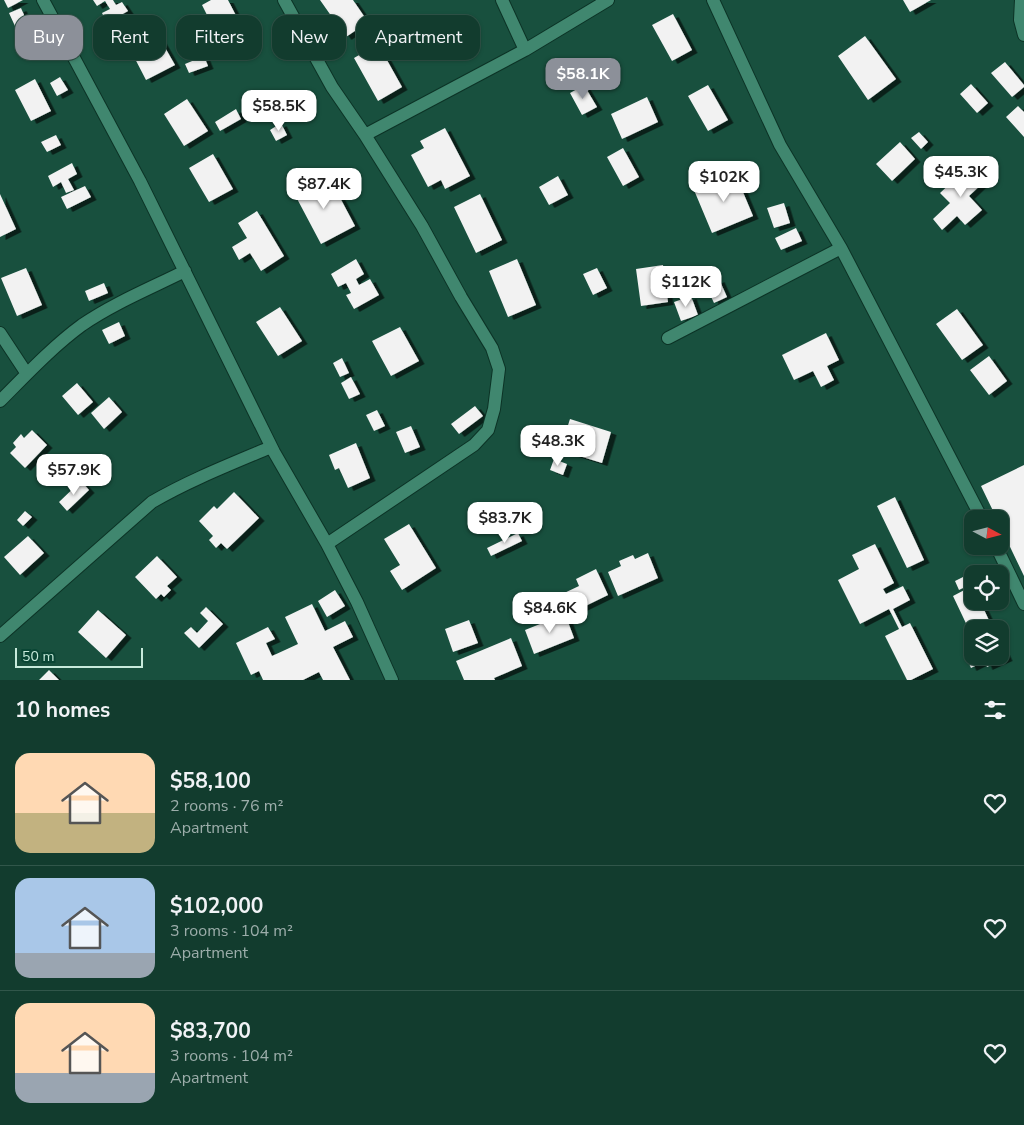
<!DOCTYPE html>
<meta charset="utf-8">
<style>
body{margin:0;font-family:"Nunito Sans",sans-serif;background:#1f473a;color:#f1f3f6;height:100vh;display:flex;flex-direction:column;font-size:19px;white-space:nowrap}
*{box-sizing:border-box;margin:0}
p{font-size:16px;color:#9cadaa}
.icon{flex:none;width:28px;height:28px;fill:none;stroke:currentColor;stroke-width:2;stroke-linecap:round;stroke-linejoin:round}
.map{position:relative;height:680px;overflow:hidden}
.sheet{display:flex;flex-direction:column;background:#123c2e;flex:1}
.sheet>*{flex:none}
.top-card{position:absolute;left:15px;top:15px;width:500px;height:45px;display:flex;gap:10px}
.needle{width:32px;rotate:97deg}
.fabs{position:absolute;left:964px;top:510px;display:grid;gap:10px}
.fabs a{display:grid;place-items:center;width:45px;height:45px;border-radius:10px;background:#123c2e;box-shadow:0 1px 4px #0004,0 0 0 1px #31564a;font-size:25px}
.scale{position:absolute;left:15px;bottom:12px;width:128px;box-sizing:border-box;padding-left:5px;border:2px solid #c7eadb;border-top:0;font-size:14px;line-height:18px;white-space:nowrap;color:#c7eadb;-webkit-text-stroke:4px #094534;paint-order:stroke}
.price{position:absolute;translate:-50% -42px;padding:0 11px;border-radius:10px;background:#fff;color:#222;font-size:16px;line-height:32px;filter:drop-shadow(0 1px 2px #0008)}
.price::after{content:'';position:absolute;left:50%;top:30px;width:15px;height:11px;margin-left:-8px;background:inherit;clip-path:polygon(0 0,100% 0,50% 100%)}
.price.active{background:#8c9099;color:#fff}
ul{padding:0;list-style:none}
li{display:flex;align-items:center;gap:15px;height:125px;padding:0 15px}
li+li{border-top:1px solid #31564a}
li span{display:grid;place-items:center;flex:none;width:140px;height:100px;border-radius:15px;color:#555}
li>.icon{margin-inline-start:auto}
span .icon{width:60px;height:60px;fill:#fffc;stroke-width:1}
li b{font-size:21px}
h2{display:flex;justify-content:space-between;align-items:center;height:60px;padding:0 15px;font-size:21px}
.chip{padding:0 18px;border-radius:15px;background:#123c2e;box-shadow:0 1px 4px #0004,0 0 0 1px #31564a;font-size:18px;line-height:45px}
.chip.active{background:#8c9099;color:#fff}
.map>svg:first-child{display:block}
.building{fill:#f2f2f2;filter:url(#shadow)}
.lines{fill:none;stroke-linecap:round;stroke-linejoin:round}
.street-casing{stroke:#0c3326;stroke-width:14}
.street{stroke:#40876f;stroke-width:12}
</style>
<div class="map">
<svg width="1024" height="680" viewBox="0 0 1024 680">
<defs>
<filter id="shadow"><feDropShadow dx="5.5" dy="3" stdDeviation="0" flood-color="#0009"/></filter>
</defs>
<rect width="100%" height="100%" fill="#18503e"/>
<path class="building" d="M4 0H23L8 8Z
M93 0H113L116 5 122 2 128 11 107 23 102 13 110 9 105 1 97 6Z
M211 0H228L250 43 227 55 202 5Z
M320 0H353L368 22 346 37Z
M903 0H931L910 12Z
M21 8 31 31 20 37 9 13Z
M673 14 692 50 672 61 652 25Z
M456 21 465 39 444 49 435 31Z
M865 36 896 79 868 100 838 56Z
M159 37 175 65 146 80 131 51Z
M378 44 402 87 378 101 354 58Z
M204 56 208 66 189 73 185 64Z
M1005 62 1024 85V87L1012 97 991 73Z
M60 77 68 90 57 96 50 83Z
M35 79 51 111 31 121 15 90Z
M971 84 988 103 977 113 960 94Z
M584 85 597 107 582 115 570 93Z
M708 85 728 120 708 131 688 96Z
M647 97 658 122 622 139 611 114Z
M187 99 208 131 184 146 164 114Z
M1018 106 1024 112V137L1006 117Z
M236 109 241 119 220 131 215 122Z
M281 123 287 135 276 141 270 130Z
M445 128 470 176 445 189 441 180 428 187 411 155 424 148 420 141Z
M919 132 928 142 921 149 911 138Z
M56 135 61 145 47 152 41 142Z
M900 142 915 159 892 181 876 164Z
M623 148 639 177 623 186 607 157Z
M213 154 233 189 209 202 189 168Z
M72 163 77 174 68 179 74 190 66 193 61 182 53 187 48 176Z
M972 163 987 179 969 196 982 210 965 225 957 216 942 230 933 219 950 203 940 193Z
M735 173 753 216 712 233 694 190Z
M328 175 355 226 321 244 294 193Z
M558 176 568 195 549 205 539 187Z
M85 186 91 197 67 209 61 197Z
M0 194 16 229 0 237Z
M480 194 502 240 476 253 454 207Z
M784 203 790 223 774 228 767 208Z
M257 211 284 256 261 271 250 253 239 260 232 247 247 238 238 223Z
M796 228 802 241 781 250 775 238Z
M356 259 364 274 356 279 359 285 370 279 379 295 354 309 346 295 351 293 346 283 338 287 331 274Z
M517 259 536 305 508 317 489 271Z
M663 265 668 302 641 306 636 269Z
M26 268 42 305 17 316 1 278Z
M597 268 607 288 593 295 583 274Z
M719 279 727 297 714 303 706 286Z
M104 283 108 293 89 301 85 291Z
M691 296 698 315 681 321 674 302Z
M280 307 302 341 278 356 256 322Z
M957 309 983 345 962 360 936 324Z
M119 322 125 336 109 344 102 330Z
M400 327 419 361 391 376 372 341Z
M826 333 839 360 827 366 834 380 821 387 813 371 794 380 782 355Z
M989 356 1007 381 989 395 970 370Z
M342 358 349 373 340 377 333 363Z
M351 377 360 394 349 399 341 383Z
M77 383 93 402 78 415 62 396Z
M109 397 122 412 104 429 91 413Z
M475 406 483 416 459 434 451 424Z
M377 410 385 426 374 431 366 415Z
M570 419 611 432 602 463 560 450Z
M411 426 420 447 405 453 396 432Z
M32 430 47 445 25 468 10 453 16 447 13 443 21 434 24 438Z
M356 443 370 478 348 488 339 468 335 470 329 455Z
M554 459 567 464 563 475 550 470Z
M1024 465V576L1000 526V519H997L981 486Z
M81 481 89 490 67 511 59 502Z
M234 492 259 518 227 549 221 543 216 548 209 540 213 536 199 521 214 506 217 509Z
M895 497 924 560 907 568 877 506Z
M25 511 32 517 23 526 17 520Z
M409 524 436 568 402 590 390 571 400 565 384 539Z
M518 533 522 541 491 556 487 548Z
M28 536 44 553 20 575 4 557Z
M875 544 894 583 883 589 886 594 903 586 910 600 893 609 902 627 910 623 933 669 911 680H907L885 636 899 629 889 609 860 624 838 580 859 569 852 555Z
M648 553 658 578 618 596 608 572 621 566 619 561 633 555 635 559Z
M157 556 177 577 167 586 171 590 164 597 161 594 156 599 135 577Z
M596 569 608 595 569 614 560 595 579 586 576 579Z
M967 575 971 584 959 590 955 581Z
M972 586V601H980L993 629H972V636L953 596Z
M335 590 345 606 327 617 318 601Z
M312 604 325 631 345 621 353 637 333 647 350 680H323L319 672 303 680H263L259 671 251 675 236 643 268 627 275 639 266 643 272 656 298 644 285 617Z
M206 607 223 624 199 648 184 633 191 627 197 633 208 621 200 613Z
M98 610 126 635 106 658 78 632Z
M565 614 574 638 534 654 525 630Z
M469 620 478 643 453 652 445 629Z
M511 638 522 666 494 678 495 680H464L456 661Z
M1000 643 1007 658 987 667 985 661 971 668 966 657 972 654V656H1000Z
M49 670 59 680H39Z"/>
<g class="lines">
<defs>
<path id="street" d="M43 0 140 181 274 452 327 544 357 602 392 680
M284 0 332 87 365 135 422 226 461 297 492 348 499 369 494 409 488 430 474 445 327 544
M502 0 525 50
M713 0 780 145 841 248 982 519
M1021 0 1020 20 1024 35
M365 135 525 50 608 0
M0 333 27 374
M668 338 841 248
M0 401C26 375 52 347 82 325 114 303 151 288 185 271
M996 546 1024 604
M0 636 152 502C190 480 231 464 271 447"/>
</defs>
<use href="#street" class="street-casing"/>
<use href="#street" class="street"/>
</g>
</svg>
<div class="fabs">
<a><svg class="needle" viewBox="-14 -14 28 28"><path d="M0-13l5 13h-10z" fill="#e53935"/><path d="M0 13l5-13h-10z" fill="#9cadaa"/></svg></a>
<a><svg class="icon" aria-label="locate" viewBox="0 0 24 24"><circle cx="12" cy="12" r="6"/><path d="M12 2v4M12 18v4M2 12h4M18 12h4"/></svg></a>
<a><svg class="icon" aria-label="layers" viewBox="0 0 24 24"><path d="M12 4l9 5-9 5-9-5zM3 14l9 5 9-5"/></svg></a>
</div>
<div class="scale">50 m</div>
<b class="price active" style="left:583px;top:100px">$58.1K</b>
<b class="price" style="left:279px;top:132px">$58.5K</b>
<b class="price" style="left:961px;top:198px">$45.3K</b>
<b class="price" style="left:724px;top:203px">$102K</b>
<b class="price" style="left:324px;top:210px">$87.4K</b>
<b class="price" style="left:686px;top:308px">$112K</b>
<b class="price" style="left:558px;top:467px">$48.3K</b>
<b class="price" style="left:74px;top:496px">$57.9K</b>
<b class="price" style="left:505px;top:544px">$83.7K</b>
<b class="price" style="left:550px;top:634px">$84.6K</b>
<div class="top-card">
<a class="chip active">Buy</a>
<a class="chip">Rent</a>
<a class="chip">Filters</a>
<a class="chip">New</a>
<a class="chip">Apartment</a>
</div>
</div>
<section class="sheet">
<h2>10 homes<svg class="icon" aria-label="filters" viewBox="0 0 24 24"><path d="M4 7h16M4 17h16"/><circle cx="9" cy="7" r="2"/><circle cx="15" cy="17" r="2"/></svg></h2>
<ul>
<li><span style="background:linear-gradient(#ffd9b3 60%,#c2b280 0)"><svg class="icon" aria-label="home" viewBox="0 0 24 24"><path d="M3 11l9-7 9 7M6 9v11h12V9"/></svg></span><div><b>$58,100</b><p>2 rooms · 76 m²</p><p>Apartment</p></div><svg class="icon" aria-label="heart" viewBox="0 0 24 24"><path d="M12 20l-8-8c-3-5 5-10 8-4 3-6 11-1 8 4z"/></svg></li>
<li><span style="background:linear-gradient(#a9c7e8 75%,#9aa5b1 0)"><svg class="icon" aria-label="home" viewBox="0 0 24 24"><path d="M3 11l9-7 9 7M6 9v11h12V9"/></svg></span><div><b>$102,000</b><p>3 rooms · 104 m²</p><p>Apartment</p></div><svg class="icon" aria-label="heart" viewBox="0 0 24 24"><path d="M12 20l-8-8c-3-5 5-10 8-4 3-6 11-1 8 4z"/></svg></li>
<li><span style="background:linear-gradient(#ffd9b3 70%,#9aa5b1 0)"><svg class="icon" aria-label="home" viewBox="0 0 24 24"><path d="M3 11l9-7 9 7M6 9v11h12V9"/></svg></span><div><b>$83,700</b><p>3 rooms · 104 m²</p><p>Apartment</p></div><svg class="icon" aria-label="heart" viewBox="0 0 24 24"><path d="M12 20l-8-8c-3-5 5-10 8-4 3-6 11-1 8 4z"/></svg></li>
</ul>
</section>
